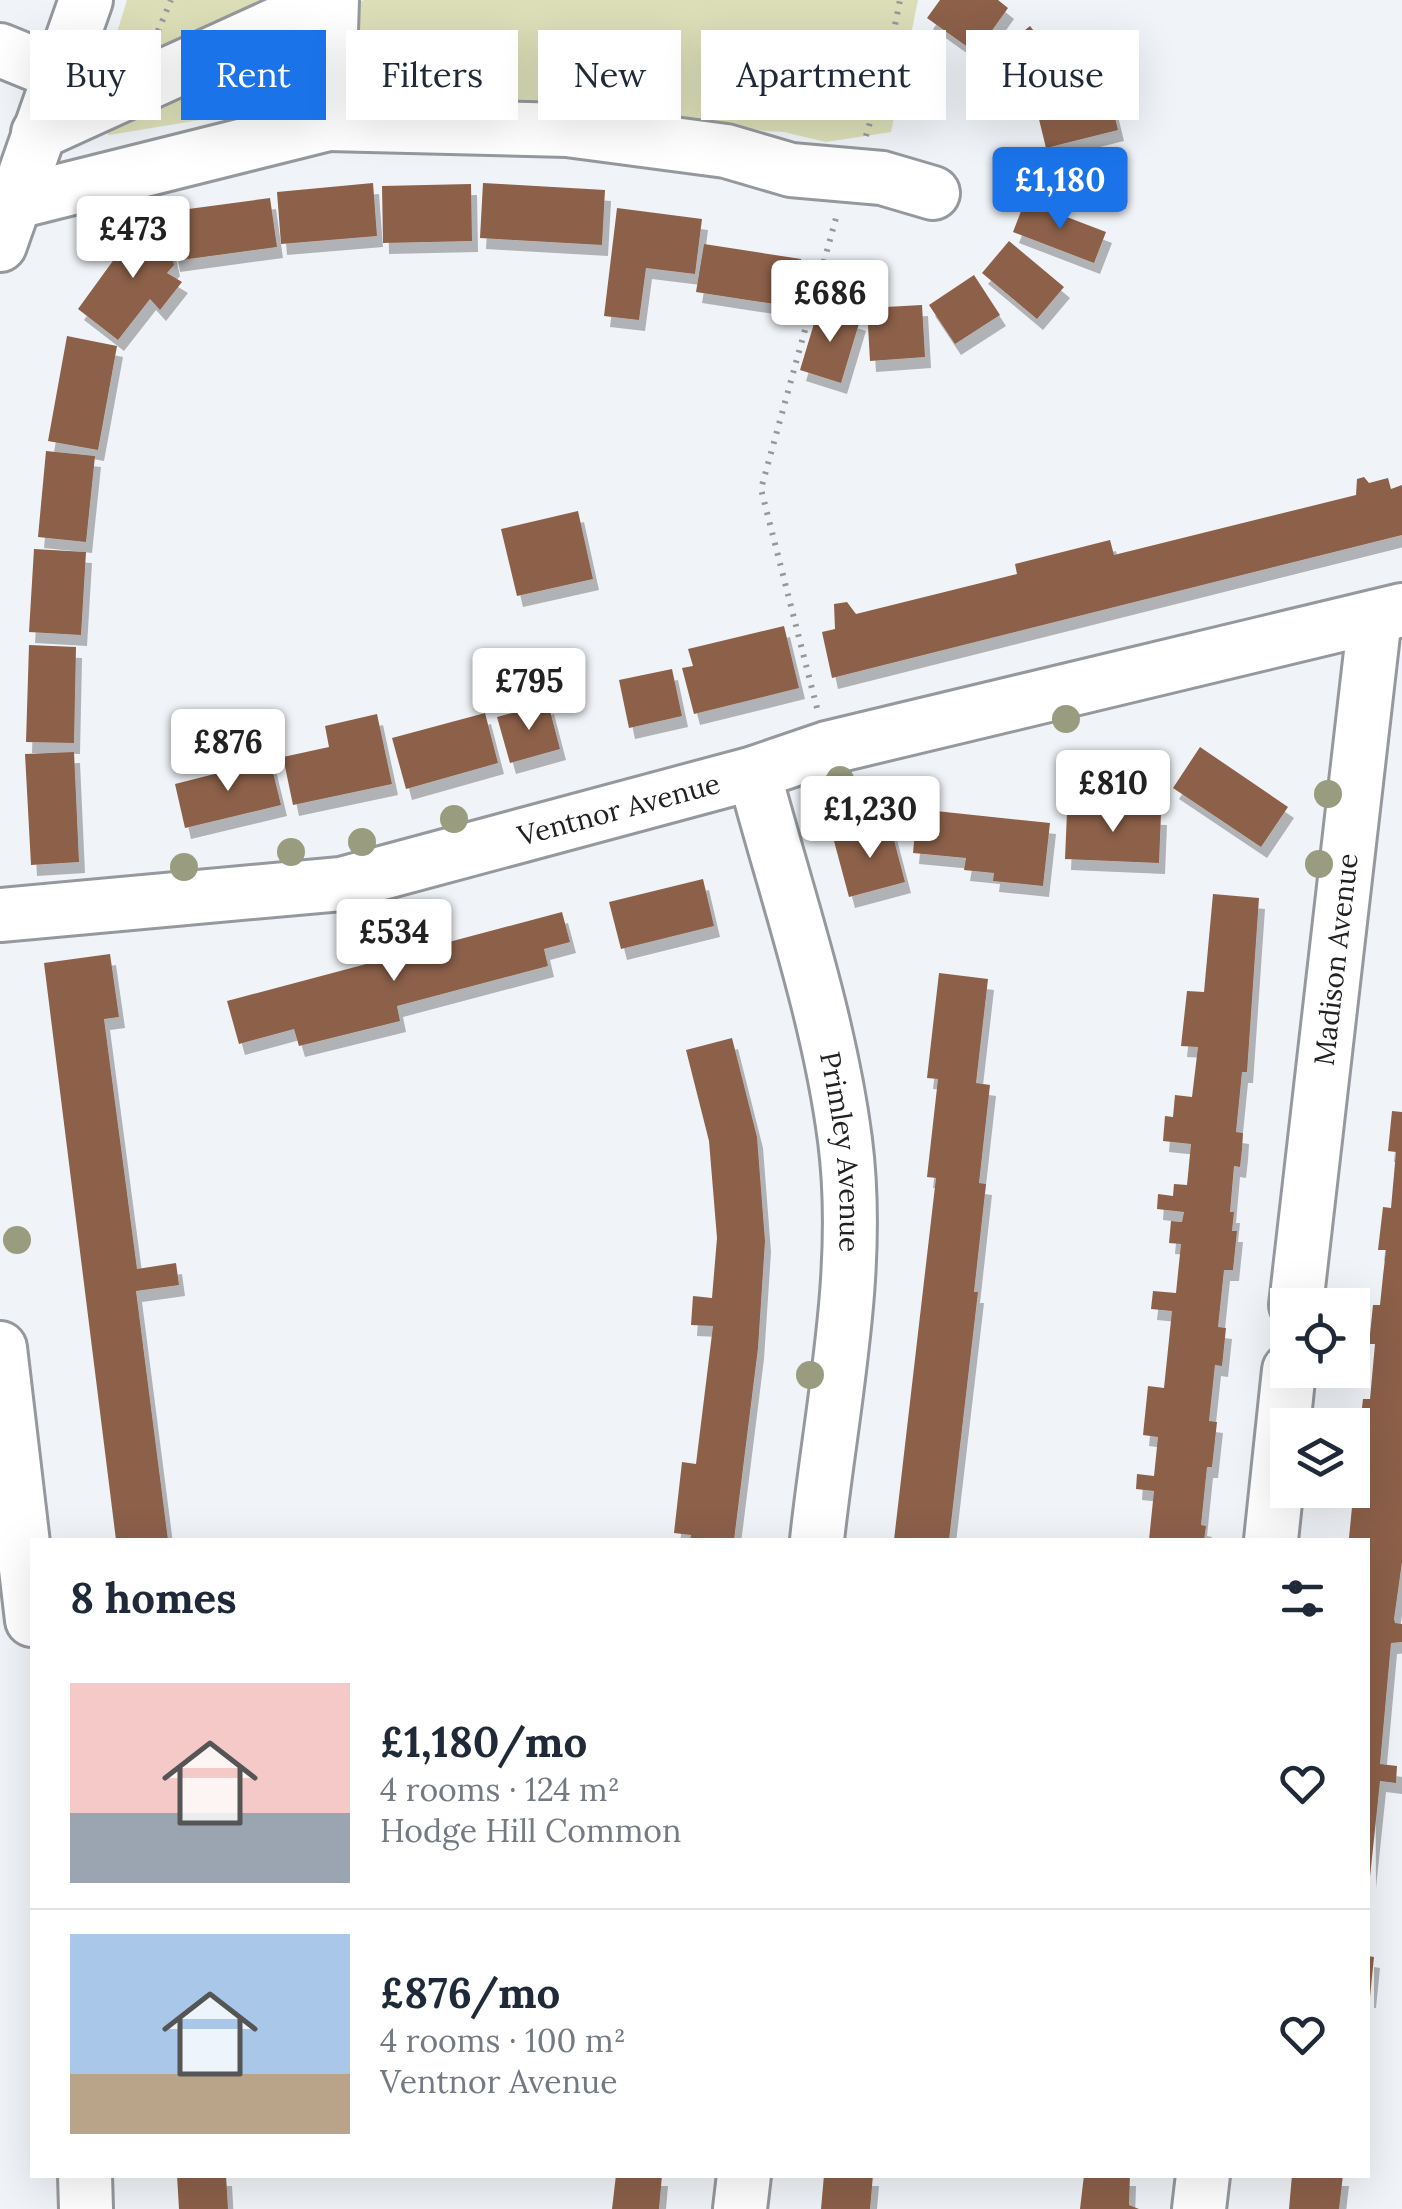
<!DOCTYPE html>
<meta charset="utf-8">
<style>
body{margin:0;font-family:Lora,serif;background:#f2f2f3;color:#1f2937;height:100vh;display:flex;flex-direction:column;font-size:38px;white-space:nowrap}
*{box-sizing:border-box;margin:0}
p{font-size:32px;color:#747a83}
.icon{flex:none;width:55px;height:55px;fill:none;stroke:currentColor;stroke-width:2;stroke-linecap:round;stroke-linejoin:round}
.map{position:relative;flex:1;overflow:hidden}
.drawer{position:absolute;left:30px;top:1538px;width:1340px;height:640px;display:flex;flex-direction:column;background:#fff;border-radius:0px;box-shadow:0 10px 40px #0002}
.drawer>*{flex:none}
.guide{position:absolute;left:30px;top:30px;width:1342px;height:90px;display:flex;gap:20px}
.fabs{position:absolute;left:1270px;top:1288px;display:grid;gap:20px}
.fabs a{display:grid;place-items:center;width:100px;height:100px;border-radius:0px;background:#fff;box-shadow:0 10px 40px #0002;font-size:50px}
.price{position:absolute;translate:-50% -85px;padding:0 22px;border-radius:10px;background:#fff;color:#222;font-size:32px;line-height:65px;filter:drop-shadow(0 2px 5px #0008)}
.price::after{content:'';position:absolute;left:50%;top:60px;width:30px;height:22px;margin-left:-15px;background:inherit;clip-path:polygon(0 0,100% 0,50% 100%)}
.price.active{background:#1a73e8;color:#fff}
ul{padding:0;list-style:none}
li{display:flex;align-items:center;gap:30px;height:250px;padding:0 40px}
li+li{border-top:2px solid #e0e1e3}
li span{display:grid;place-items:center;flex:none;width:280px;height:200px;border-radius:0px;color:#555}
li>.icon{margin-inline-start:auto}
span .icon{width:120px;height:120px;fill:#fffc;stroke-width:1}
li b{font-size:42px}
h2{display:flex;justify-content:space-between;align-items:center;height:120px;padding:0 40px;font-size:42px}
.tag{padding:0 35px;border-radius:0px;background:#fff;box-shadow:0 10px 40px #0002;font-size:35px;line-height:90px}
.tag.active{background:#1a73e8;color:#fff}
.map>svg:first-child{display:block}
.green{fill:#dbdeb7}
.building{fill:#8c6148;filter:url(#shadow)}
.lines{fill:none;stroke-linecap:round;stroke-linejoin:round}
.minor-casing{stroke:#95989c;stroke-width:58}
.path{stroke:#96989b;stroke-width:6;stroke-dasharray:2.5 8;stroke-linecap:butt}
.minor{stroke:#fff;stroke-width:52}
.tree{fill:#9a9c7f}
.labels{text-anchor:middle;stroke-width:10;stroke-linejoin:round;paint-order:stroke}
.street-label{font-size:28px;fill:#202122;stroke:#fff}
</style>
<div class="map">
<svg width="1402" height="2209" viewBox="0 0 1402 2209">
<defs>
<filter id="shadow"><feDropShadow dx="6" dy="11" stdDeviation="0" flood-color="#0004"/></filter>
</defs>
<rect width="100%" height="100%" fill="#f0f3f7"/>
<path class="green" d="M127 0H275L101 84Z
M364 0H918L891 132 826 142 784 132 353 106 352 6Z
M317 24 302 103 109 135 98 123Z"/>
<path class="building" d="M940 0H998L1008 8 976 53 927 18Z
M1030 26 1064 69 1022 102 988 60Z
M1108 89 1118 130 1046 148 1036 107Z
M1038 160 1120 161V198L1037 197Z
M373 183 377 236 281 244 277 192Z
M483 183 605 190 602 245 480 238Z
M471 184 472 241 383 243 382 186Z
M270 198 277 247 174 261 166 212Z
M1025 201 1106 232 1094 263 1013 232Z
M617 208 702 219 695 274 646 268 639 320 604 316Z
M144 218 167 235 174 265 167 273 182 282 160 310 150 299 118 340 78 309Z
M1009 241 1064 287 1037 319 982 273Z
M704 244 801 259 794 307 696 292Z
M974 275 1000 315 955 344 929 305Z
M922 305 925 357 870 361 867 308Z
M819 307 860 320 841 383 800 370Z
M67 336 117 346 98 450 48 441Z
M46 451 95 456 86 542 38 537Z
M1364 477 1369 483 1388 478 1391 489 1402 485V535L832 678 822 632 835 629 834 604 847 602 856 614 1017 574 1015 564 1110 540 1114 555 1356 495 1357 479Z
M578 511 593 579 517 596 501 529Z
M34 549 86 552 81 635 29 632Z
M784 626 799 688 694 714 682 668 693 666 688 649Z
M29 645 76 647 74 743 26 742Z
M672 669 682 716 629 728 619 680Z
M548 703 560 749 510 763 497 717Z
M485 713 498 763 406 789 392 738Z
M377 714 392 784 293 805 283 757 329 747 325 726Z
M1200 747 1288 807 1261 847 1173 788Z
M74 752 79 862 31 865 25 754Z
M270 760 281 805 185 828 175 784Z
M1088 805 1129 806 1128 813 1161 814 1159 863 1065 859 1067 812 1088 813Z
M917 809 1050 823 1043 886 993 881 994 873 964 870 966 858 913 853Z
M890 825 905 882 849 897 834 841Z
M703 879 714 926 621 949 609 902Z
M1213 894 1259 898 1247 1072H1242L1236 1132 1243 1133 1242 1149 1240 1167 1234 1166 1230 1212H1234L1232 1231H1237L1233 1270H1224L1218 1327 1226 1328 1222 1366 1215 1365 1209 1421 1217 1422 1212 1467H1207L1201 1525 1206 1526 1204 1540H1149L1154 1491 1136 1489 1137 1474 1154 1476 1158 1437 1143 1435 1148 1386 1164 1388 1172 1311 1151 1309 1153 1291 1176 1293 1181 1244 1169 1243 1171 1221 1182 1222 1184 1212 1157 1209 1158 1194 1173 1196 1174 1184 1187 1185 1191 1144 1163 1141 1165 1116 1173 1117 1175 1095 1192 1097 1198 1047 1181 1046 1187 991 1204 992Z
M562 912 570 942 544 949 548 966 397 1006 400 1021 299 1046 294 1029 239 1044 227 1001Z
M110 954 119 1017 104 1019 137 1269 176 1263 179 1285 136 1291 168 1540H116L44 963Z
M939 973 988 979 976 1083 990 1085 979 1183 986 1184 974 1292H978L949 1540H894L936 1178 927 1177 938 1079 927 1078Z
M732 1038 757 1137 765 1241 758 1348 734 1540H690L691 1535 674 1533 682 1462 696 1464 713 1326 691 1325 693 1296 712 1298 717 1238 709 1141 686 1050Z
M1392 1111 1402 1112V1562L1394 1619 1395 1623 1402 1624V1642L1391 1643 1380 1764 1397 1766 1396 1783 1380 1781 1370 1877 1368 1540 1349 1538 1353 1497 1359 1498 1363 1468 1365 1443 1358 1442 1363 1399H1370L1375 1344H1369L1373 1305H1380L1383 1276 1386 1250H1378L1383 1207 1391 1208 1396 1152 1388 1151Z
M1368 1956 1374 1957 1370 1997H1368Z
M177 2175H226L228 2209H179Z
M616 2175H662L659 2209H612Z
M824 2175H873L870 2209H821Z
M1084 2175H1130L1129 2205 1139 2209H1080Z
M1292 2175H1343L1339 2209H1289Z"/>
<g class="lines">
<defs>
<g id="minor">
<path d="M0 50 59 74"/>
<path d="M328 124 567 130 726 151 791 170 882 178 933 193"/>
<path d="M38 133 330 0"/>
<path d="M12 203 328 124 332 0"/>
<path d="M0 245 86 0"/>
<path id="s1" d="M754 773C786 893 829 1016 845 1140 862 1271 831 1410 817 1540"/>
<path id="s2" d="M0 915 341 884 754 773 827 748 1402 610"/>
<path id="s3" d="M1296 1305 1375 617"/>
<path d="M0 1348 32 1620"/>
<path d="M1271 1540 1289 1370"/>
<path d="M85 2175 86 2209"/>
<path d="M740 2209 744 2175"/>
<path d="M1199 2209 1203 2175"/>
</g>
</defs>
<use href="#minor" class="minor-casing"/>
<path class="path" d="M158 31 171 0
M866 136 887 65 900 0
M817 708 761 489 836 218"/>
<use href="#minor" class="minor"/>
</g>
<g class="tree">
<circle cx="1066" cy="719" r="14"/>
<circle cx="840" cy="780" r="14"/>
<circle cx="1328" cy="794" r="14"/>
<circle cx="454" cy="819" r="14"/>
<circle cx="362" cy="842" r="14"/>
<circle cx="291" cy="852" r="14"/>
<circle cx="1319" cy="864" r="14"/>
<circle cx="184" cy="867" r="14"/>
<circle cx="17" cy="1240" r="14"/>
<circle cx="810" cy="1375" r="14"/>
</g>
<g class="labels">
<g class="street-label">
<text dy="10" stroke="none"><textPath href="#s2" startOffset="630">Ventnor Avenue</textPath></text>
<text dy="10" stroke="none"><textPath href="#s3" startOffset="348">Madison Avenue</textPath></text>
<text dy="10" stroke="none"><textPath href="#s1" startOffset="390">Primley Avenue</textPath></text>
</g>
</g>
</svg>
<div class="fabs">
<a><svg class="icon" aria-label="locate" viewBox="0 0 24 24"><circle cx="12" cy="12" r="6"/><path d="M12 2v4M12 18v4M2 12h4M18 12h4"/></svg></a>
<a><svg class="icon" aria-label="layers" viewBox="0 0 24 24"><path d="M12 4l9 5-9 5-9-5zM3 14l9 5 9-5"/></svg></a>
</div>
<b class="price active" style="left:1060px;top:232px">£1,180</b>
<b class="price" style="left:133px;top:281px">£473</b>
<b class="price" style="left:830px;top:345px">£686</b>
<b class="price" style="left:529px;top:733px">£795</b>
<b class="price" style="left:228px;top:794px">£876</b>
<b class="price" style="left:1113px;top:835px">£810</b>
<b class="price" style="left:870px;top:861px">£1,230</b>
<b class="price" style="left:394px;top:984px">£534</b>
<div class="guide">
<a class="tag">Buy</a>
<a class="tag active">Rent</a>
<a class="tag">Filters</a>
<a class="tag">New</a>
<a class="tag">Apartment</a>
<a class="tag">House</a>
</div>
<section class="drawer">
<h2>8 homes<svg class="icon" aria-label="filters" viewBox="0 0 24 24"><path d="M4 7h16M4 17h16"/><circle cx="9" cy="7" r="2"/><circle cx="15" cy="17" r="2"/></svg></h2>
<ul>
<li><span style="background:linear-gradient(#f6c9c9 65%,#9aa5b1 0)"><svg class="icon" aria-label="home" viewBox="0 0 24 24"><path d="M3 11l9-7 9 7M6 9v11h12V9"/></svg></span><div><b>£1,180/mo</b><p>4 rooms · 124 m²</p><p>Hodge Hill Common</p></div><svg class="icon" aria-label="heart" viewBox="0 0 24 24"><path d="M12 20l-8-8c-3-5 5-10 8-4 3-6 11-1 8 4z"/></svg></li>
<li><span style="background:linear-gradient(#a9c7e8 70%,#b9a48a 0)"><svg class="icon" aria-label="home" viewBox="0 0 24 24"><path d="M3 11l9-7 9 7M6 9v11h12V9"/></svg></span><div><b>£876/mo</b><p>4 rooms · 100 m²</p><p>Ventnor Avenue</p></div><svg class="icon" aria-label="heart" viewBox="0 0 24 24"><path d="M12 20l-8-8c-3-5 5-10 8-4 3-6 11-1 8 4z"/></svg></li>
</ul>
</section>
</div>
